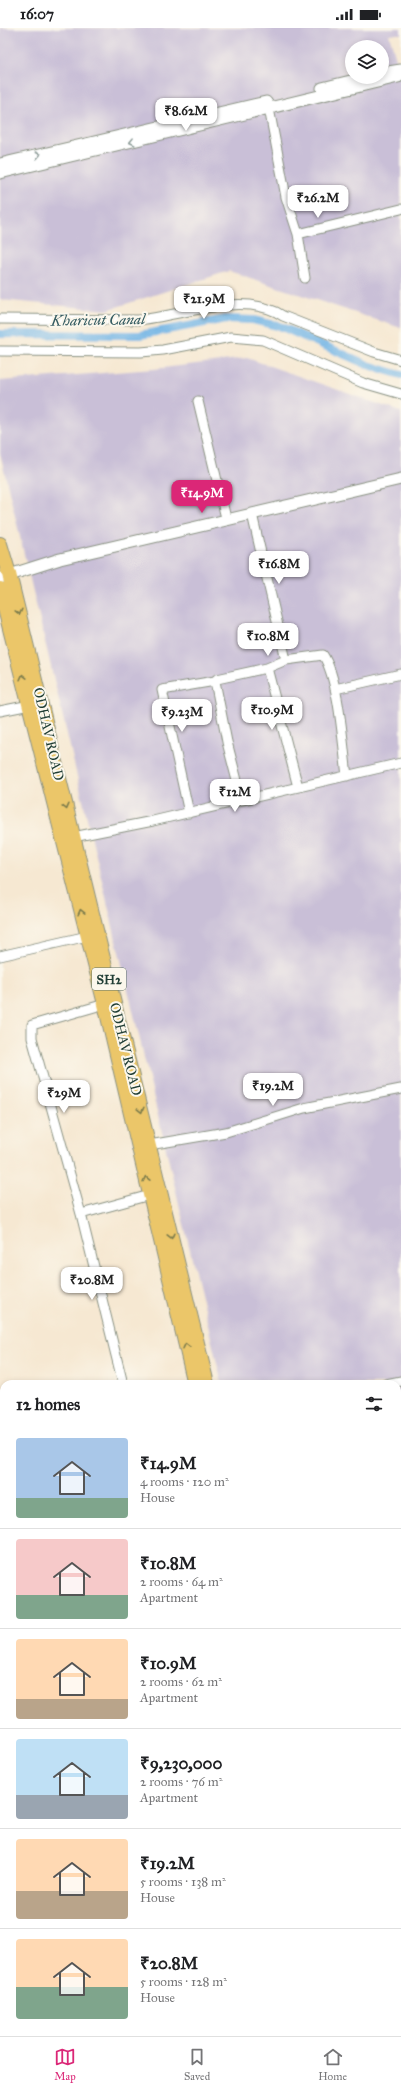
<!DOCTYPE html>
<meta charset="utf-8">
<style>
body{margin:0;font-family:"IM FELL Great Primer",serif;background:#f6f6f6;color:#202124;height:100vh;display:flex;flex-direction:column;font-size:15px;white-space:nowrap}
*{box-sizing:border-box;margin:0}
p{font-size:13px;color:#757577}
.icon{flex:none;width:22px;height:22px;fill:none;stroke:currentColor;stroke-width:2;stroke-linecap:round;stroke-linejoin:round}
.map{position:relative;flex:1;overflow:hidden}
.side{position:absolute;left:0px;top:1352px;width:401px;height:656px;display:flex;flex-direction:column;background:#fff;border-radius:12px 12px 0 0;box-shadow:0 2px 6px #0003}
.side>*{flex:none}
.fabs{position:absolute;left:345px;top:12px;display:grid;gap:8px}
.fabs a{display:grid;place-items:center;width:44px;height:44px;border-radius:50%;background:#fff;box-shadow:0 2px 6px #0003;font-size:20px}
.price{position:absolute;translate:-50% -34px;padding:0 9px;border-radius:8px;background:#fff;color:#222;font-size:13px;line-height:26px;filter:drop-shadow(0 1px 2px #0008)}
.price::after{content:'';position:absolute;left:50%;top:24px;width:12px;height:9px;margin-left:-6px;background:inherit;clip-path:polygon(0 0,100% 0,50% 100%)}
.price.current{background:#db2777;color:#fff}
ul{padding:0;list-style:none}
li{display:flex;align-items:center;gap:12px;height:100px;padding:0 16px}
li+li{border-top:1px solid #e0e0e0}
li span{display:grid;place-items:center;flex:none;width:112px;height:80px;border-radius:4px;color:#555}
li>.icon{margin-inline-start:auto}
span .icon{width:48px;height:48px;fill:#fffc;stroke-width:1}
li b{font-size:17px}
h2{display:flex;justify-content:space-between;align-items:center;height:48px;padding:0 16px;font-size:17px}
.status{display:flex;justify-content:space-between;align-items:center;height:28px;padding:0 20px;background:#fff;direction:ltr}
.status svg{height:11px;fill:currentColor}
.menu{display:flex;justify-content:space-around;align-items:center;height:56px;border-top:1px solid #e0e0e0;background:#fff;font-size:11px;color:#757577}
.menu a{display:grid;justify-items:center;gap:2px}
.menu .current{color:#db2777}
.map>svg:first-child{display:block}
.industrial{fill:#c9bfd7;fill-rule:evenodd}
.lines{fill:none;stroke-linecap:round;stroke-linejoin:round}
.canal{stroke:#6fb3e5;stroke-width:8}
.minor-casing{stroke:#8a9283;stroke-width:11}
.tertiary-casing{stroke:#8a9283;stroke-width:13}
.primary-casing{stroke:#8a9283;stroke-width:16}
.minor{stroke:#fff;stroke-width:9}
.tertiary{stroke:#fff;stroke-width:11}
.primary{stroke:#ebc669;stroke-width:14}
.oneway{stroke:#8f9e9a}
.oneway2{stroke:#7b7b4c}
.labels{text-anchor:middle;stroke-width:4;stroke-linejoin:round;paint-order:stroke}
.shield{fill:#fbf7ec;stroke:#61756b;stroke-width:1}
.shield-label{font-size:13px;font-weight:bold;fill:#1f3d34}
.street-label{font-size:14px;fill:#1f3d34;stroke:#fbf7ec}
.water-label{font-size:15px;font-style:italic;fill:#335a60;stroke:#fbf7ec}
</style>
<div class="status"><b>16:07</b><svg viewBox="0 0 49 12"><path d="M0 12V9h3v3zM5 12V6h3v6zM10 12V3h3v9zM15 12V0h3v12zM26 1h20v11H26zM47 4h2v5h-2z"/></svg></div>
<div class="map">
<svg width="401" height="2008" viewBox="0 0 401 2008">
<rect width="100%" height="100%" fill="#fbf7ec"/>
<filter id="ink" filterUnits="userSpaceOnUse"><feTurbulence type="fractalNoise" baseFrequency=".025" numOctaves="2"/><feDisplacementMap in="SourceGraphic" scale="8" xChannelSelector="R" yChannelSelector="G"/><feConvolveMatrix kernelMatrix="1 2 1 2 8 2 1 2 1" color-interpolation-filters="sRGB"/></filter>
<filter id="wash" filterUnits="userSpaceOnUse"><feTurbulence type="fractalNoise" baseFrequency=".012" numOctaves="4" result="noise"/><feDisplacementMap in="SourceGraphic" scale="16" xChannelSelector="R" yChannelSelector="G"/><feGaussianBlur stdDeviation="0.9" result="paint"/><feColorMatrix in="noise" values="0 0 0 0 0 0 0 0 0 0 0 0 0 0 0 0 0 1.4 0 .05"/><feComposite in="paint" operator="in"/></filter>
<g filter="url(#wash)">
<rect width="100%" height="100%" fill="#f6e8d2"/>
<path class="industrial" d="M0 0H401V6H389L401 48V300L229 243 107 282 0 272ZM352 19H382V49H352Z
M247 330 401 384V1702H397V1356H222L0 425V353L154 341Z
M4 1450V1993L0 1992V1451Z
M0 1995H4V2004H330L331 2008H0Z"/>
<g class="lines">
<path class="canal" d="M0 306 140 307 226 291 253 292 282 299 368 337 401 347"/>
</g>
</g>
<g filter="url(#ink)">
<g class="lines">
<defs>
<path id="minor" d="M268 75 286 169 298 206
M305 250 298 206 401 181
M0 291 139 292C182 288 245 262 283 288L374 324 401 332
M0 323 141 324 163 322 231 309 263 312 363 355 401 366
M198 373 225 486
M252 486 286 632
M267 640 298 759
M335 661 401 646
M0 683 30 677
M242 772 227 714 215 653 217 651 267 640 286 632 323 627C339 651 343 717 347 748
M189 785 162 662 215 653
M68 810 153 793 401 735
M0 928 92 907
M105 976 32 997V1010L81 1186 150 1167
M149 1117 226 1104 304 1080 401 1061
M81 1186 123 1356
M386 1356 401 1353
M0 1738H4
M397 1963 401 1962
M122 2004 123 2008"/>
<path id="tertiary" d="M382 45 401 42
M322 60 367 49
M0 136 266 74
M0 145 398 49 401 47
M0 550 60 531 401 451
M397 1715 401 1714
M0 1969 4 1970
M0 1978H4"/>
<path id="primary" d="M0 516 9 546 207 1356
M0 561 105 976 195 1356
M353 2004 354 2008
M369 2004 370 2008"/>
</defs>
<use href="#minor" class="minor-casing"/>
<use href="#tertiary" class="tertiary-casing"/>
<use href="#primary" class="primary-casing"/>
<use href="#minor" class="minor"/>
<use href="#tertiary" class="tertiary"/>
<use href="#primary" class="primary"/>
</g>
<defs><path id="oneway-chevron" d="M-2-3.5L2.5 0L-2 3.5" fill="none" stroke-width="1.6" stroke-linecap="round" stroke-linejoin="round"/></defs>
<g class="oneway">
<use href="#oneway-chevron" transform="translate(132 114) rotate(166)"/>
<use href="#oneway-chevron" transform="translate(38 127) rotate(-13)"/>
</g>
<g class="oneway2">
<use href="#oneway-chevron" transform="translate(19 584) rotate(76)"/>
<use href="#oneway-chevron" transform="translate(23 649) rotate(-104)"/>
<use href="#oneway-chevron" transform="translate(66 779) rotate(76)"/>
<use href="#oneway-chevron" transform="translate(81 884) rotate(-104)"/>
<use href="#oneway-chevron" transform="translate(141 1082) rotate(76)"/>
<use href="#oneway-chevron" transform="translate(146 1151) rotate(-103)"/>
<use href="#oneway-chevron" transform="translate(171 1208) rotate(76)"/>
<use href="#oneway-chevron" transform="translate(186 1318) rotate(-103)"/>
</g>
</g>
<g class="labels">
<rect class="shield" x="92" y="940" width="34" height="22" rx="3"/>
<g class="shield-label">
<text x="109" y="956">SH2</text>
</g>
<g class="street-label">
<text transform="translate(49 706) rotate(77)" y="5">ODHAV ROAD</text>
<text transform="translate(126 1021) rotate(76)" y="5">ODHAV ROAD</text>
</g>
<g class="water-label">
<text transform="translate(98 292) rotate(-1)" y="5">Kharicut Canal</text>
</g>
</g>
</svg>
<div class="fabs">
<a><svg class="icon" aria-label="layers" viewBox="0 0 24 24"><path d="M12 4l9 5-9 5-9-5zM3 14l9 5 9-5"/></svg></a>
</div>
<b class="price" style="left:186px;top:104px">₹8.62M</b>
<b class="price" style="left:318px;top:191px">₹26.2M</b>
<b class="price" style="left:204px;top:292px">₹21.9M</b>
<b class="price current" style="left:202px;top:486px">₹14.9M</b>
<b class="price" style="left:279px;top:557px">₹16.8M</b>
<b class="price" style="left:268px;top:629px">₹10.8M</b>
<b class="price" style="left:272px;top:703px">₹10.9M</b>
<b class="price" style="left:182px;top:705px">₹9.23M</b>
<b class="price" style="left:235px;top:785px">₹12M</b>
<b class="price" style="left:273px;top:1079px">₹19.2M</b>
<b class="price" style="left:64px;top:1086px">₹29M</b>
<b class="price" style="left:92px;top:1273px">₹20.8M</b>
<section class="side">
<h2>12 homes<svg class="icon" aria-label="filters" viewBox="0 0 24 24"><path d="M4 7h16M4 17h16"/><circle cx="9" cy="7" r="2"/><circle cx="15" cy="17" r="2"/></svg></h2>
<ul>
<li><span style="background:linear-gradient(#a9c7e8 75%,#7fa58c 0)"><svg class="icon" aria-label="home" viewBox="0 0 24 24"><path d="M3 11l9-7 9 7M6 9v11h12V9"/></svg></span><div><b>₹14.9M</b><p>4 rooms · 120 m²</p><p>House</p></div></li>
<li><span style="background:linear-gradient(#f6c9c9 70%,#7fa58c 0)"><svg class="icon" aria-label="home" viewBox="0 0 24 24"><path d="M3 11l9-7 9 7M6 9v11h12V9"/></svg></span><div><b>₹10.8M</b><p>2 rooms · 64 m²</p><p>Apartment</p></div></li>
<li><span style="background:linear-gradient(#ffd9b3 75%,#b9a48a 0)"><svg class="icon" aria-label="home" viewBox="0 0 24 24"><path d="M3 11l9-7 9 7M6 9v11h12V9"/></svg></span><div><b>₹10.9M</b><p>2 rooms · 62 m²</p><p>Apartment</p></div></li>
<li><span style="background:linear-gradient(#bfe0f5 70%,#9aa5b1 0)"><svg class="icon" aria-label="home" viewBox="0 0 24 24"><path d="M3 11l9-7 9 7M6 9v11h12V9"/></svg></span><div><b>₹9,230,000</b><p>2 rooms · 76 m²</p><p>Apartment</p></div></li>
<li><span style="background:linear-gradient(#ffd9b3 65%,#b9a48a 0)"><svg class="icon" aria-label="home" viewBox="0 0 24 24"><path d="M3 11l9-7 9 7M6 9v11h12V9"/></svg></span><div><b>₹19.2M</b><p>5 rooms · 138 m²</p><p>House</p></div></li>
<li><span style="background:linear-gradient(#ffd9b3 60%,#7fa58c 0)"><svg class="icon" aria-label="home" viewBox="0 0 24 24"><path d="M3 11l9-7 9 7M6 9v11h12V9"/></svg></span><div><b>₹20.8M</b><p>5 rooms · 128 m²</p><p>House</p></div></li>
</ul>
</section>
</div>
<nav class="menu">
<a class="current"><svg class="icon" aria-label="map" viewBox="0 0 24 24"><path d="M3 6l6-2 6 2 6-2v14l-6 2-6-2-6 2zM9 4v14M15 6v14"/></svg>Map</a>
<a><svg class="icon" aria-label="saved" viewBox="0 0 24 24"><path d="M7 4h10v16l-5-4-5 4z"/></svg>Saved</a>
<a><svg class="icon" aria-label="home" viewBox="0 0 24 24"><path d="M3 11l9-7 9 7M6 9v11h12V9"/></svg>Home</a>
</nav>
